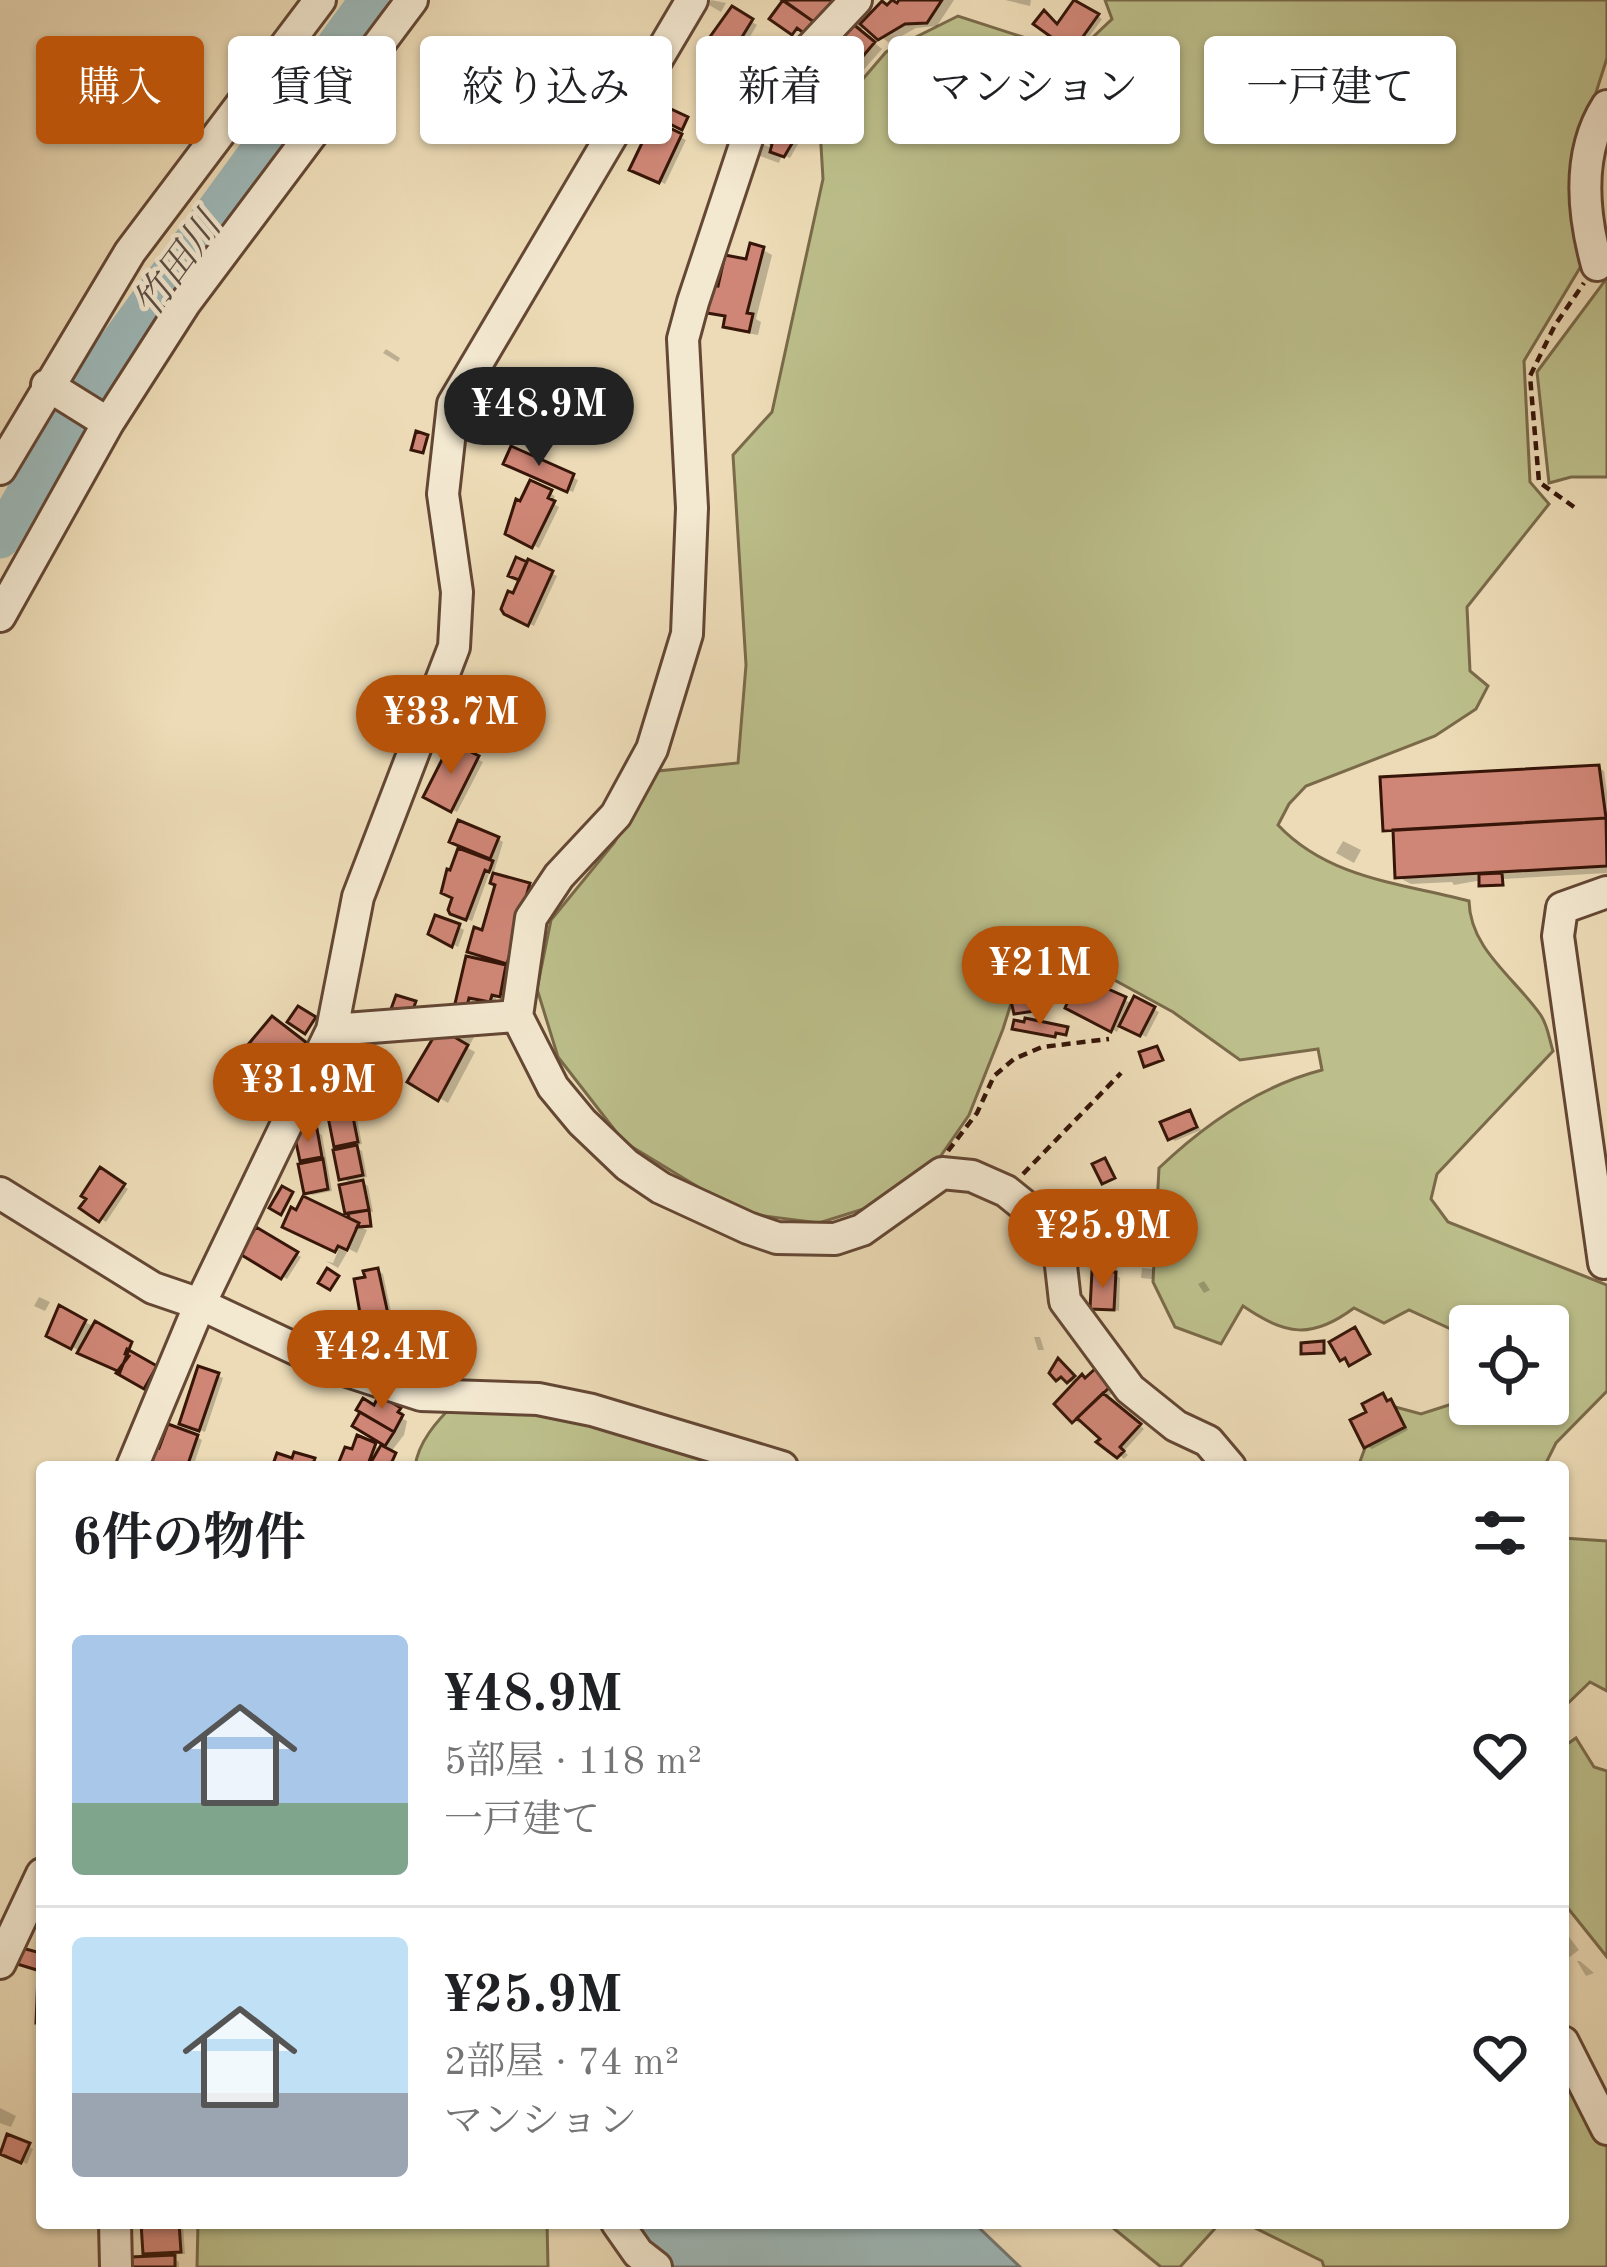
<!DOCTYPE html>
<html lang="ja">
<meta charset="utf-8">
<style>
body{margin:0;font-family:"Old Standard TT","Noto Serif JP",serif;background:#f6f6f6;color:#202124;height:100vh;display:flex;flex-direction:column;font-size:45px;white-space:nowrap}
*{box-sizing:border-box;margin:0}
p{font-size:39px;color:#757577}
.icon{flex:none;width:66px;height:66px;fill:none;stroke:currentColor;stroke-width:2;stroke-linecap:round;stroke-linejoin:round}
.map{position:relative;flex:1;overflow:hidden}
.panel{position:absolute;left:36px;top:1461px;width:1533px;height:768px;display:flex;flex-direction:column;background:#fff;border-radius:12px;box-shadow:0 3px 9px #0004}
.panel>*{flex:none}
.hud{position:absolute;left:36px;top:36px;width:1536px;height:108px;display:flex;gap:24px}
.tools{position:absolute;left:1449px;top:1305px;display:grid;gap:24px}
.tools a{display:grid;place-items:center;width:120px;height:120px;border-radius:12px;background:#fff;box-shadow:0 3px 9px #0004;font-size:60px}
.price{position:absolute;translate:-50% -102px;padding:0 27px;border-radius:42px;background:#b45309;color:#fff;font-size:39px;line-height:78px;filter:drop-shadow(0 3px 6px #0008)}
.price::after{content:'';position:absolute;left:50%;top:72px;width:36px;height:27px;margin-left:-18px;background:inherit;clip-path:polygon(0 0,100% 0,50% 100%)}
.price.on{background:#222;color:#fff}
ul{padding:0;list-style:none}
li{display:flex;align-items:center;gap:36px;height:300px;padding:0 36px}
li+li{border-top:3px solid #e0e0e0}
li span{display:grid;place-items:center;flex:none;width:336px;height:240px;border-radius:12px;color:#555}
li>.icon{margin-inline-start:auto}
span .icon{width:144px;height:144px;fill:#fffc;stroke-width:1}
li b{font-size:51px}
h2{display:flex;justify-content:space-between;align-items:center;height:144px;padding:0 36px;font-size:51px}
.pill{padding:0 42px;border-radius:12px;background:#fff;box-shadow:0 3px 9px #0004;font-size:42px;line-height:108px}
.pill.on{background:#b45309;color:#fff}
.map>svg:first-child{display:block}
.green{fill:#bcbf8b;stroke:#7a6a4a;stroke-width:3;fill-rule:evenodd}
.water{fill:#9db8b8;stroke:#747772;stroke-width:3}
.shadow{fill:#0003}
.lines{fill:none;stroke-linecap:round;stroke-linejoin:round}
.river{stroke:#9db8b8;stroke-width:39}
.building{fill:#cf8676;stroke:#371609;stroke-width:3}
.minor-casing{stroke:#644734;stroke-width:36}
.path{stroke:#371609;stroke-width:4.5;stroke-dasharray:9 6;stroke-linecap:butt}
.minor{stroke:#f3e8d0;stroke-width:30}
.labels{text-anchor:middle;stroke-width:9;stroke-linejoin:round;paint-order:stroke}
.water-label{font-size:39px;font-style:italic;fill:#5b4f46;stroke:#f3e8d0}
</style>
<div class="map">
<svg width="1607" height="2267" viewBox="0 0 1607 2267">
<rect width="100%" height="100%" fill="#ecdbb6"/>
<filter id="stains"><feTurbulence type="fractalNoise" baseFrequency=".00167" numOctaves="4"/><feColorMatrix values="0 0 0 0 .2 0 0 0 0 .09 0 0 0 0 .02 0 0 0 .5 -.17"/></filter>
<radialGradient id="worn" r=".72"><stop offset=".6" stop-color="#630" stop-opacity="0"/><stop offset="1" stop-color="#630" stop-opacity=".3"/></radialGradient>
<path class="green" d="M1105 0H1607V58L1587 121 1584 261 1524 361 1530 482 1549 504 1467 607 1470 671 1488 686 1476 709 1435 736 1306 786 1289 804 1278 825C1329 879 1401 883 1469 901 1470 949 1514 977 1540 1014 1548 1025 1549 1039 1553 1051L1437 1174 1431 1199 1448 1222 1607 1285V1391L1556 1443 1544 1467H1358L1373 1426 1388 1405 1421 1414 1452 1404 1460 1370 1455 1331 1409 1310 1384 1323 1354 1308C1311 1340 1286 1335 1243 1306L1221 1344 1175 1327 1153 1282 1159 1168C1204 1125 1260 1086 1322 1070L1318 1049 1240 1060 1173 1012 1074 958 1024 962 1003 1029 969 1115 931 1170 892 1200 819 1223 741 1213 624 1142 558 1057 537 989 551 920 614 843 658 771 738 763 746 665 733 455 772 412 823 179 820 129 886 52 958 16 1075 54 1112 19ZM1470 1326H1548V1404H1470Z
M1607 278V477H1571L1549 483 1537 372Z
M454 1404 593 1414 758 1467H415C418 1442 437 1421 454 1404Z
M1563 1538 1607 1541V1691L1590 1682 1563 1708Z
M1576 1738 1594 1767 1607 1771V1957L1563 1902V1747Z
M1563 2064 1607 2140V2267H1324L1322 2261 1245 2223H1563Z
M198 2223H547L548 2267H197Z
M1107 2223H1220L1180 2267H1161Z"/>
<path class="water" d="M631 2223H974L1020 2267H670Z"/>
<path class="shadow" d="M711 0 726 3 721 12 709 5Z
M903 0H954L937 26 916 28 889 43 866 25 860 31 882 49 851 84 847 82 828 103 819 98 852 20 862 26Z
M1005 0H1031L1030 6Z
M1076 1 1102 19 1078 52 1037 24 1044 14 1058 27Z
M732 10 757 25 738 56 711 40Z
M789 88 819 108 790 158 782 155 779 163 755 154 759 143 774 149Z
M654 124 686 140 665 184 633 168Z
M763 250 772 255 756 319 761 322 758 335 736 331 727 325 728 318 711 311Z
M386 349 400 358 398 362 383 353Z
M512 450 578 480 573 492 512 466Z
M532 484 555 496 552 503 559 507 539 548 508 533Z
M530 563 557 576 534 626 506 612Z
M452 746 483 762 457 812 427 796Z
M1599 768 1604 771 1607 793V820H1603L1607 822V873L1503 879 1504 884 1484 886 1482 880 1454 885 1452 882 1411 884 1398 877 1396 832 1386 829Z
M498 839 503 842 494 872 490 871 472 921 459 916 483 854Z
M1343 841 1361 850 1354 863 1336 853Z
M529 886 538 891 516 966 498 963 511 971 505 997 497 996 495 1003 475 999 472 1008 457 1007 498 961 471 951Z
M459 927 464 930 458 947 431 932Z
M1125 1000 1133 1004 1135 1000 1159 1012 1146 1037 1121 1023 1117 1032 1069 1006Z
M281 1025 315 1050 298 1087 283 1084 247 1060Z
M478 1030 468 1048 475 1052 448 1103 411 1081 440 1032Z
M346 1081 351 1084 356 1110 345 1112 357 1119 362 1144 353 1146 362 1151 367 1177 356 1179 368 1186 373 1212H370L372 1225 361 1227 367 1230 357 1253 349 1249 338 1268 326 1261 333 1263 338 1251 295 1231 353 1216 354 1185 342 1178 346 1150 336 1145 342 1117 330 1110Z
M1189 1113 1201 1130 1175 1141 1170 1137Z
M316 1132 322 1135 332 1191 312 1195 306 1192 298 1136Z
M101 1171 128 1189 106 1222 83 1207Z
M1095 1221 1123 1237 1121 1240 1130 1245 1116 1270 1074 1247Z
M257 1231 301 1257 287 1279 244 1253Z
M1142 1268 1153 1269 1152 1279 1141 1278Z
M378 1271 383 1274 392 1316 370 1320 364 1317Z
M1115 1275 1120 1278 1119 1311 1093 1307Z
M1204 1281 1210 1290 1204 1293 1198 1284Z
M39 1297 50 1302 45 1311 34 1306Z
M60 1310 132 1345 129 1354 160 1371 151 1389 50 1335Z
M1034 1337H1040L1044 1350H1038Z
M393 1352 397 1364 391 1365 388 1353Z
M1059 1362 1078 1381H1087L1096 1372 1115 1390 1107 1398 1144 1429 1124 1451 1128 1455 1124 1459 1083 1419 1079 1423 1074 1420 1075 1384 1053 1373Z
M218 1376 223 1378 205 1432 188 1426Z
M1383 1397 1396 1405 1408 1430 1372 1449 1366 1446 1370 1413Z
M381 1400 404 1413 401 1418 407 1421 404 1435 390 1453 396 1456 392 1465 365 1462 368 1467H340L353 1453 359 1439 383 1450 388 1444 356 1425Z
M197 1437 202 1440 193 1467H156Z
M1563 1929 1579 1950 1563 1962Z
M1577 1961H1580L1594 1973 1586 1976Z
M0 2108 16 2116 11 2127 0 2123Z
M28 2146 33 2149 27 2164 8 2156Z
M144 2223 183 2224 185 2254H167L179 2262V2267H134L157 2259 146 2252Z"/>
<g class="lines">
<path class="river" d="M0 539 83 393 369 0"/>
</g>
<path class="building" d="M782 0H833L817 24Z
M783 0 814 22 805 34 797 28 792 35 769 19Z
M892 0 897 3 899 0H942L927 23 905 24 878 40 860 24 882 1 887 5Z
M1074 0 1099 14 1072 52 1033 24 1044 10 1057 24Z
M732 6 753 19 731 55 707 41Z
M853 24 875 42 841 82 837 78 817 100 792 78Z
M788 84 816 103 784 157 770 152 772 144 758 135Z
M656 102 688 117 682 130 650 114Z
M653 120 682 134 659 183 629 170Z
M750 243 764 247 747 313 753 314 749 332 723 327 725 316 707 313 712 285 718 286 725 255 746 259Z
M416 431 428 435 423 453 411 450Z
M511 446 574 474 567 492 503 464Z
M530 480 552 490 548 498 555 501 532 548 505 534 516 499 520 501Z
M516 557 527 562 519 580 508 576Z
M528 559 553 571 528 626 504 614 501 609 508 591 513 593Z
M451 742 479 756 451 812 423 797Z
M1599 765 1606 818 1383 831 1380 777Z
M1606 818 1607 866 1395 878 1393 830Z
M458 820 499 837 490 859 449 842Z
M458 848 493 861 489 872 485 870 466 920 450 914 448 910 452 898 441 893 447 869 450 870Z
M493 873 530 883 507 964 467 952 474 927 482 930 495 885 490 883Z
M1502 873 1503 885 1479 886V874Z
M435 915 460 924 452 947 428 934Z
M466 956 506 965 500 997 492 995 490 1002 469 998 467 1006 454 1008Z
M1079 976 1126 997 1111 1032 1065 1008Z
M396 995 416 1001 413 1010 391 1009Z
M1134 996 1155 1007 1140 1036 1119 1026Z
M1033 998 1035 1011 1014 1014 1011 1001Z
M298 1006 316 1017 305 1034 287 1022Z
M272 1016 307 1043 288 1084 275 1079 273 1081 243 1061 250 1050 246 1047Z
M1025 1018 1068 1027 1066 1035 1056 1033 1055 1037 1012 1029 1014 1020 1024 1022Z
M439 1028 468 1045 438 1101 407 1082Z
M1157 1046 1163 1060 1144 1067 1139 1052Z
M346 1078 352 1108 328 1112 322 1082Z
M1190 1110 1197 1127 1168 1140 1160 1122Z
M352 1112 358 1142 334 1147 328 1117Z
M317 1129 322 1157 300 1161 294 1133Z
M357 1145 363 1175 339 1180 333 1150Z
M1105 1158 1115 1178 1102 1184 1092 1164Z
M323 1159 328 1189 304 1194 298 1164Z
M100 1167 125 1184 99 1222 79 1208 86 1199 81 1196Z
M363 1180 369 1210 345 1214 339 1185Z
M282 1186 293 1192 281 1215 269 1208Z
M303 1196 359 1223 347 1250 338 1246 335 1252 282 1227 291 1207 296 1210Z
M369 1210 371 1226 357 1227 359 1223 349 1218 348 1213Z
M1094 1217 1120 1231 1118 1235 1126 1239 1110 1270 1070 1248 1085 1221 1090 1223Z
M256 1227 298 1252 281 1279 240 1254Z
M327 1268 339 1276 330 1290 318 1283Z
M378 1268 388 1314 361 1319 354 1279 365 1277 363 1271Z
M1092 1271 1116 1272 1114 1310 1090 1309Z
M59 1305 86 1320 71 1349 46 1336Z
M95 1321 132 1342 120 1372 77 1353Z
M1355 1327 1370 1354 1349 1366 1345 1358 1340 1361 1329 1342Z
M1324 1341V1353L1301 1354V1343Z
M127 1349 157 1366 144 1389 116 1373 129 1356 125 1354Z
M1058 1358 1075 1376 1067 1383 1061 1377 1056 1381 1049 1373Z
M198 1366 219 1373 199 1431 179 1424Z
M1096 1368 1112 1385 1072 1423 1054 1404 1082 1374 1085 1378Z
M1103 1393 1141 1424 1120 1447 1124 1451 1117 1458 1096 1442 1100 1439 1077 1418Z
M1383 1393 1387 1401 1391 1399 1405 1427 1364 1448 1350 1420 1366 1412 1362 1404Z
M379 1395 401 1408 398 1412 403 1415 394 1432 356 1410 363 1398 374 1405Z
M360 1412 394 1432 385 1446 352 1426Z
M168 1424 198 1435 187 1467H153L149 1462 154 1446 159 1448Z
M357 1435 376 1443 367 1467H337L345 1447 352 1449Z
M381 1445 396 1453 390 1466 370 1464Z
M294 1452 315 1458 312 1467H272L277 1453 292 1458Z
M22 1948 41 1953 37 1970 17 1964Z
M38 1975H42V2023H36Z
M7 2134 30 2143 21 2163 0 2154Z
M141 2223H179L181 2252 143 2254Z
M175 2255V2267H131V2257Z"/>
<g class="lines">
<defs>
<path id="minor" d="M856 0 775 86 753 121 693 302 683 339 692 508 687 634 652 749 616 815 559 876 531 918 517 1016 553 1087 582 1122 627 1165 661 1188 748 1228 777 1238 835 1239 862 1230 942 1173 972 1176 1006 1191 1042 1220 1059 1248 1065 1301 1130 1389 1176 1426 1208 1441 1230 1467
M1597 265C1583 214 1577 153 1607 106
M47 385 108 423
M0 469 130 252 320 0
M0 616 108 423 185 303 412 0
M332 1030 517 1016
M0 1193 153 1288 200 1304 332 1366 421 1395 538 1399 592 1410 782 1467
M1604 1263 1558 936 1562 908 1607 892
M132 1467 200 1304 332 1030 358 897 454 647 457 592 443 494 453 404 692 0
M0 1963 42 1874
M1563 2042 1607 2129
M115 2223 116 2267
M617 2223 638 2253 656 2267"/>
</defs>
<use href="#minor" class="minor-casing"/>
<path class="path" d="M1574 507 1539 482 1530 376 1555 325 1584 283
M948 1151 977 1113 994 1076 1014 1059 1042 1047 1109 1039
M1023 1174 1121 1073"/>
<use href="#minor" class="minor"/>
</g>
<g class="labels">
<g class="water-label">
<text transform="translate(176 264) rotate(-54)" y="14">竹田川</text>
</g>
</g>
<rect width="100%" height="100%" filter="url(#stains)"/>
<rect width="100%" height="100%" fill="url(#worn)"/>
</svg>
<div class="tools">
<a><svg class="icon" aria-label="locate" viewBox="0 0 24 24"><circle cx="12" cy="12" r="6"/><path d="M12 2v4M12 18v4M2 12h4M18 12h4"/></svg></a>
</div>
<b class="price on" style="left:539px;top:469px">¥48.9M</b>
<b class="price" style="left:451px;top:777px">¥33.7M</b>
<b class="price" style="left:1040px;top:1028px">¥21M</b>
<b class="price" style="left:308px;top:1145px">¥31.9M</b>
<b class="price" style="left:1103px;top:1291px">¥25.9M</b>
<b class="price" style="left:382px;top:1412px">¥42.4M</b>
<div class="hud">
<a class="pill on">購入</a>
<a class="pill">賃貸</a>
<a class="pill">絞り込み</a>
<a class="pill">新着</a>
<a class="pill">マンション</a>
<a class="pill">一戸建て</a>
</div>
<section class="panel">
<h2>6件の物件<svg class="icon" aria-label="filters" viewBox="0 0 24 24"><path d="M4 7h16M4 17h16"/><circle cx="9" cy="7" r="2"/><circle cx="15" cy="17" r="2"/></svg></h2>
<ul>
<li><span style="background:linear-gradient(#a9c7e8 70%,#7fa58c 0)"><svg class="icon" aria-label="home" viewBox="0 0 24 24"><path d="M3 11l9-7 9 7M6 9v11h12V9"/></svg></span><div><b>¥48.9M</b><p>5部屋 · 118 m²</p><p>一戸建て</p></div><svg class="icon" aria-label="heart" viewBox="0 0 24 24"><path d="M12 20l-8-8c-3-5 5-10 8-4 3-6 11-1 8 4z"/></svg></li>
<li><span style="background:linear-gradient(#bfe0f5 65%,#9aa5b1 0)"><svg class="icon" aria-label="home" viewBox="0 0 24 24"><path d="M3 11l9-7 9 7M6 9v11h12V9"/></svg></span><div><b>¥25.9M</b><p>2部屋 · 74 m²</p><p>マンション</p></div><svg class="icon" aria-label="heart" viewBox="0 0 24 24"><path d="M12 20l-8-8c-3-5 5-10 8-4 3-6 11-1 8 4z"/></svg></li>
</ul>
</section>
</div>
